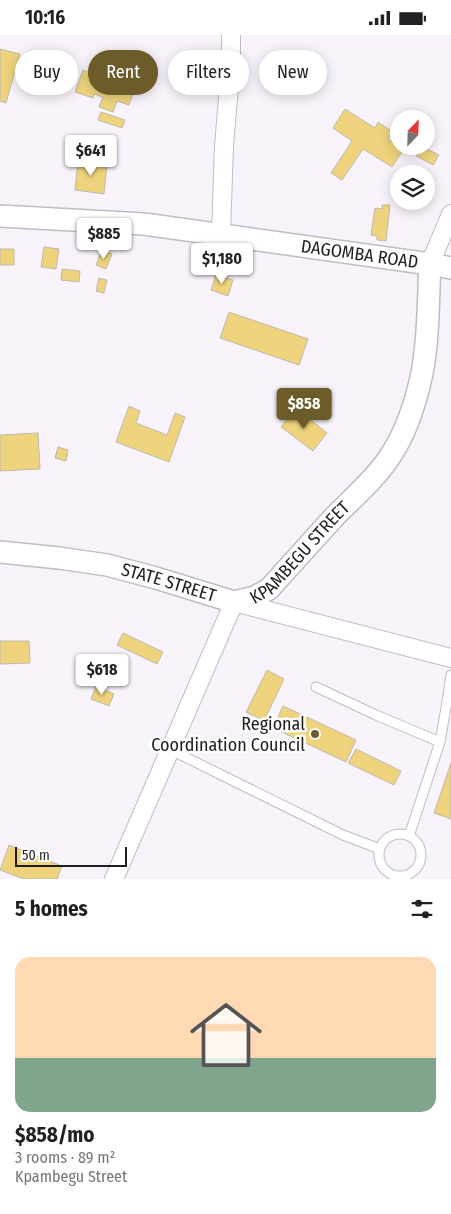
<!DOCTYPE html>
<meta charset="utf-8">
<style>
body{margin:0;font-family:"Fira Sans Condensed",sans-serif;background:#f6f6f6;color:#202124;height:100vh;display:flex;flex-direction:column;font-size:19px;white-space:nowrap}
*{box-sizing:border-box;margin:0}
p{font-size:16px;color:#757577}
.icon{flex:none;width:28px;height:28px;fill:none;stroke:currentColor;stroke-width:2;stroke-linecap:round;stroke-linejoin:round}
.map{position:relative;height:844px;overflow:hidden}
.drawer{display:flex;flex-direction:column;background:#fff;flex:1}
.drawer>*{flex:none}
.hud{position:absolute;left:15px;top:15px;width:421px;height:45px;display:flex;gap:10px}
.needle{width:32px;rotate:23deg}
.buttons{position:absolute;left:390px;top:75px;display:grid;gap:10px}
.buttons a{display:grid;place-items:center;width:45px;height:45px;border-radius:50%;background:#fff;box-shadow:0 2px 12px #0003;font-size:25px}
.scale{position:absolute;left:15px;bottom:12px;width:112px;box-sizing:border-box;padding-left:5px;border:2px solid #1f1d20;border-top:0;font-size:14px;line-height:18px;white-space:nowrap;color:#1f1d20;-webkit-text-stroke:4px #fff;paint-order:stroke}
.price{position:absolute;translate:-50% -42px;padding:0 11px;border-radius:5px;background:#fff;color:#222;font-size:16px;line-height:32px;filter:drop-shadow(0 1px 2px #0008)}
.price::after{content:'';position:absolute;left:50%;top:30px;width:15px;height:11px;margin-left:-8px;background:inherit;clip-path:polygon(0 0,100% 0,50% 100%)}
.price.current{background:#6b5c29;color:#fff}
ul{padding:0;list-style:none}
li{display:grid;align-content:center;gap:10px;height:265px;padding:0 15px}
li span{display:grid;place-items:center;height:155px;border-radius:15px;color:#555}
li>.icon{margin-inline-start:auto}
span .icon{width:90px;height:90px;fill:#fffc;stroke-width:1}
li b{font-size:21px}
h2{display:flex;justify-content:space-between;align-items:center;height:60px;padding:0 15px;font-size:21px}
.pill{padding:0 18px;border-radius:22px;background:#fff;box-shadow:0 2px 12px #0003;font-size:18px;line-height:45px}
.pill.current{background:#6b5c29;color:#fff}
.status{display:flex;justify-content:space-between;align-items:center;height:35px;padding:0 25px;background:#fff;direction:ltr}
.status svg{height:14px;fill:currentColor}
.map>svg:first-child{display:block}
.building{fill:#eed37c;stroke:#bcbab2}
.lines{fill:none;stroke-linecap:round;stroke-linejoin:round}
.service-casing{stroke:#c1bcc3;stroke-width:11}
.minor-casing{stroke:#c1bcc3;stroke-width:20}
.tertiary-casing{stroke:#c1bcc3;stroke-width:24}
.service{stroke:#fff;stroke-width:9}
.minor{stroke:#fff;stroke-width:18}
.tertiary{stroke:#fff;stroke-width:21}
.poi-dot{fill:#6b5c29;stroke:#fff;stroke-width:2}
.labels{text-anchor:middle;stroke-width:5;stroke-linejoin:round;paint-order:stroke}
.street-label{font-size:18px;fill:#1f1d20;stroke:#fff}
.poi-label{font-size:18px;fill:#1f1d20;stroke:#fff;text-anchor:end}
</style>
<div class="status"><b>10:16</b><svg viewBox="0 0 49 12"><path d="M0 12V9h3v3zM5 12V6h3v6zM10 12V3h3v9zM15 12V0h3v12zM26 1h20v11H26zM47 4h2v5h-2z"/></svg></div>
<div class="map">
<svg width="451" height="844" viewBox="0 0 451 844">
<rect width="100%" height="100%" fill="#f8f2fa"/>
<path class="building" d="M0 14 20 19 6 68 0 66Z
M83 35 117 46 120 38 138 44 129 70 117 66 113 77 99 72 103 62 94 59 93 63 75 57Z
M345 74 375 93 378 87 393 97 388 104 404 114 392 132 363 114 342 145 331 138 352 106 333 93Z
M101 77 125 85 122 93 98 85Z
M421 111 439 120 433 130 416 121Z
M78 126 107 129 104 159 75 155Z
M382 170H390L386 206 377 205V201L371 200 375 173 382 174Z
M44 212 59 214 56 234 41 232Z
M0 214H14V230H0Z
M102 215 112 219 106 234 96 230Z
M62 234 80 236 79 247 61 245Z
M216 240 233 245 228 261 211 255Z
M99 243 107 245 104 258 96 256Z
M229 277 308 304 299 330 220 303Z
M129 371 140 376 136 388 167 400 175 378 185 382 169 427 116 407Z
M296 373 327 398 313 416 281 392Z
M38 398 40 434 0 436V400Z
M58 412 68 415 66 426 55 423Z
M123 598 163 617 157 629 117 610Z
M0 606H29L30 628 0 629Z
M267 635 284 644 264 686 246 677Z
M96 651 114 659 109 671 91 664Z
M283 671 356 705 346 727 273 693Z
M356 714 401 736 394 750 348 728Z
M451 728V784L434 778Z
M9 810 62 831 57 844H24L0 835Z"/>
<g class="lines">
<defs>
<path id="service" d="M316 652 376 680 440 707
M171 715 343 800 380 814
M379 820a21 21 0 1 1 42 0a21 21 0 1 1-42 0Z
M409 801 440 707 447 667 451 640"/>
<path id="minor" d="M221 199 224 111 231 27V0
M430 229 451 179
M114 844 234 567 451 623"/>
<g id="tertiary">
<path id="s1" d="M0 181 144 189 430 229 451 233"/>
<path id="s2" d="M0 517 59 523 107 530 156 543 234 567 255 562 269 554C291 530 313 505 335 481 353 463 375 444 389 423 406 398 416 367 422 338 429 303 428 265 430 229"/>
</g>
</defs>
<use href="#service" class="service-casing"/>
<use href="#minor" class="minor-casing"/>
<use href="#tertiary" class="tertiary-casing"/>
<use href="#service" class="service"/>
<use href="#minor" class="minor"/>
<use href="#tertiary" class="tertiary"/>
</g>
<circle class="poi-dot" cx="315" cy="699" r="5"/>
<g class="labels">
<g class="street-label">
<text dy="6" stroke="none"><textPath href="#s1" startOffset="362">DAGOMBA ROAD</textPath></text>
<text dy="6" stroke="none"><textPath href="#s2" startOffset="325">KPAMBEGU STREET</textPath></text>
<text dy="6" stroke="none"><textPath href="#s2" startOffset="172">STATE STREET</textPath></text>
</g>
<g class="poi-label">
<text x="305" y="695">Regional<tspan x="305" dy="21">Coordination Council</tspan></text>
</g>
</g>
</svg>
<div class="buttons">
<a><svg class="needle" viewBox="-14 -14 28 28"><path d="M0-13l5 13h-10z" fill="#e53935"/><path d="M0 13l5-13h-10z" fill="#757577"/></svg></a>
<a><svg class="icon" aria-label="layers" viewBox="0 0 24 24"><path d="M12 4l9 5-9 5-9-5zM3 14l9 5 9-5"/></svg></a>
</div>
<div class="scale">50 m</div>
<b class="price" style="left:91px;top:142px">$641</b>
<b class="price" style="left:104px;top:225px">$885</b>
<b class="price" style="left:222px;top:250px">$1,180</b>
<b class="price current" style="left:304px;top:395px">$858</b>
<b class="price" style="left:102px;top:661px">$618</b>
<div class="hud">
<a class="pill">Buy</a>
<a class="pill current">Rent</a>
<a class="pill">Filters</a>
<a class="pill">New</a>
</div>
</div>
<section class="drawer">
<h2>5 homes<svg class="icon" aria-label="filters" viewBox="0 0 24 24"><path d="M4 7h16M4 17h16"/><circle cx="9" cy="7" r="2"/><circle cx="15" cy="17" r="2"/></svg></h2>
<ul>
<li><span style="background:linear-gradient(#ffd9b3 65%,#7fa58c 0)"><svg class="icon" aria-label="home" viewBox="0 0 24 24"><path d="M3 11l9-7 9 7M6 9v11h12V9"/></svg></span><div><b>$858/mo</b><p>3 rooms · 89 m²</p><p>Kpambegu Street</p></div></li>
</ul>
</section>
